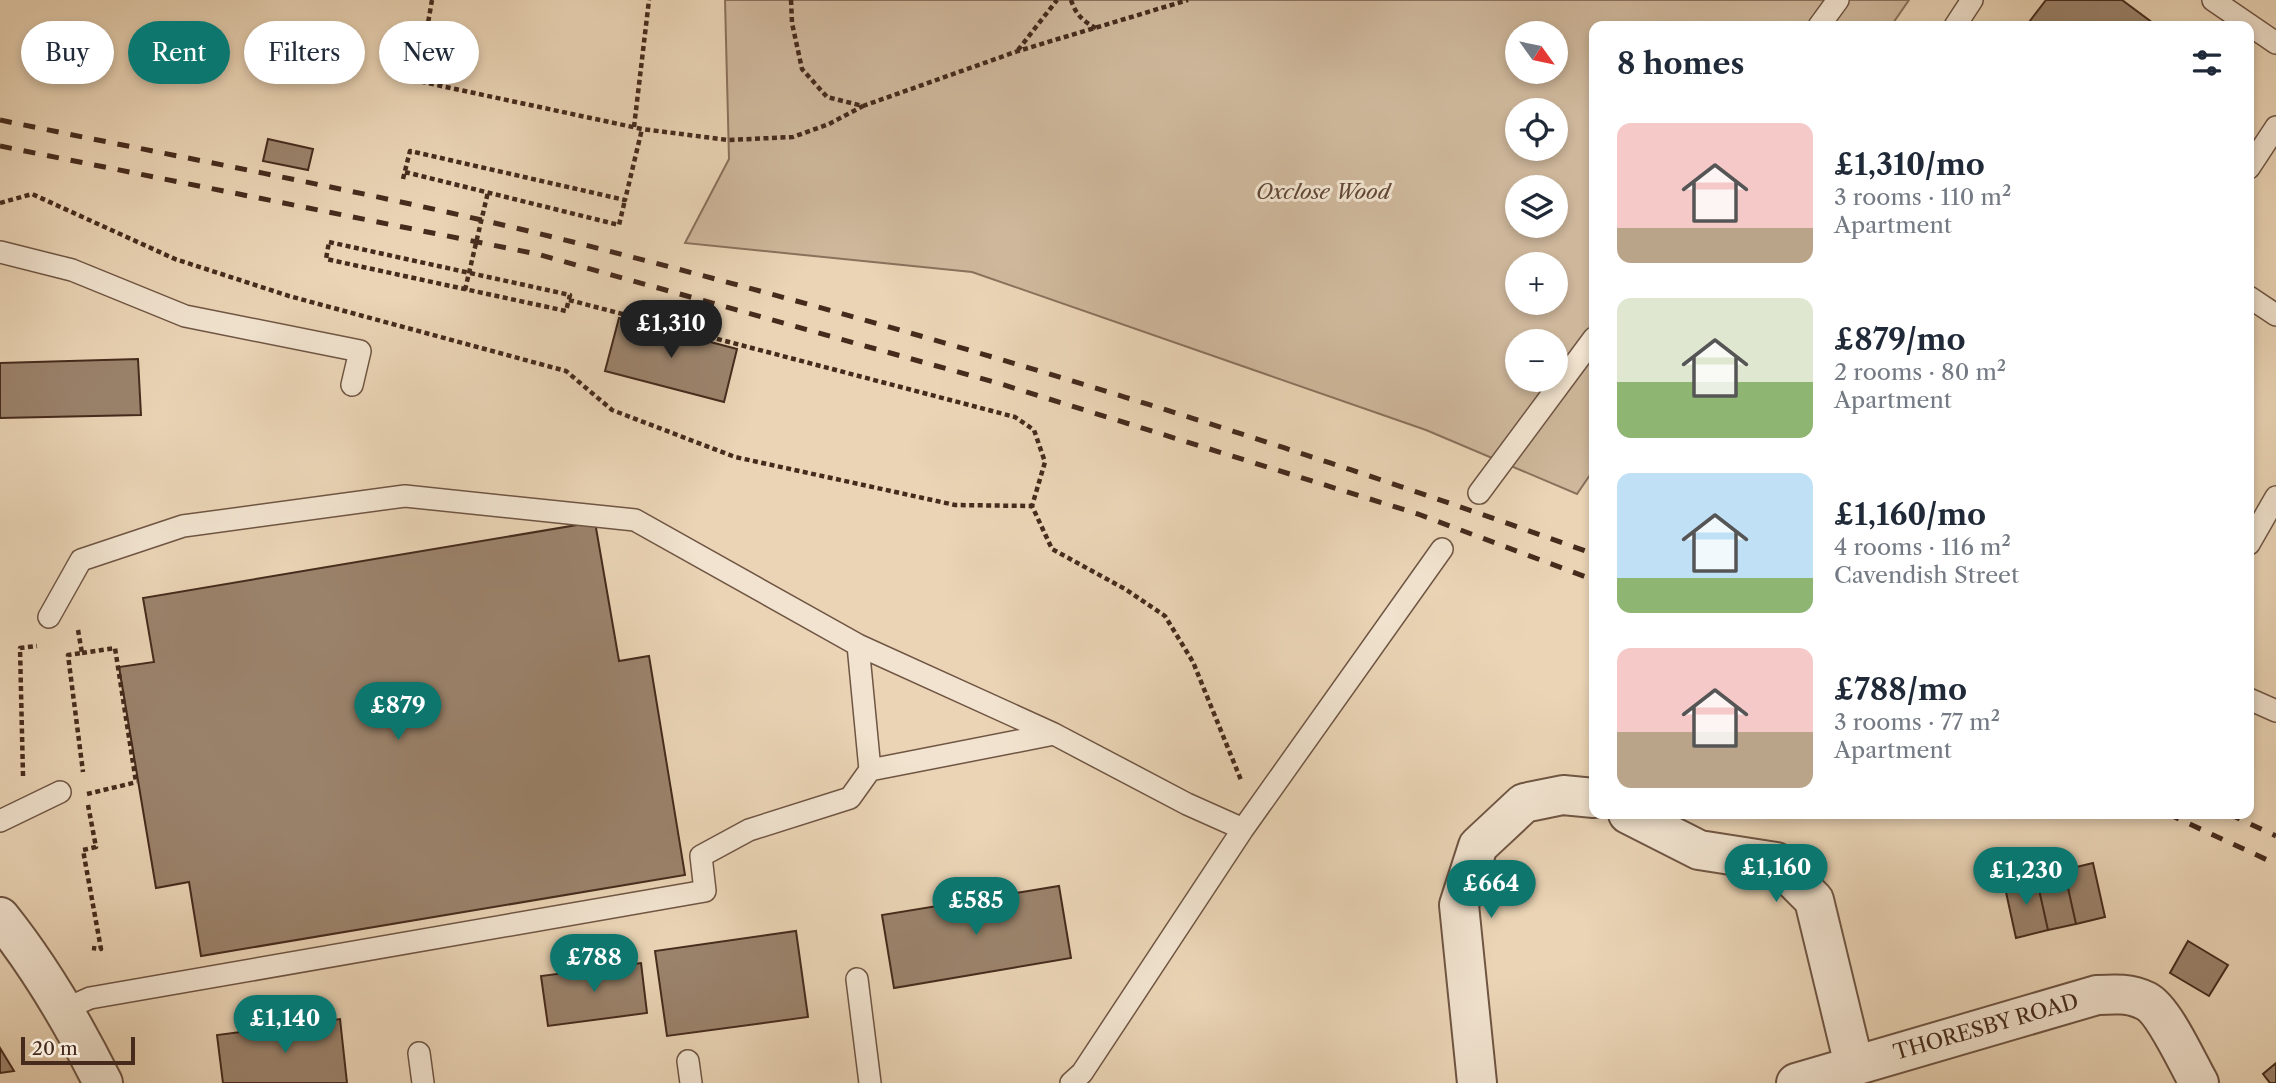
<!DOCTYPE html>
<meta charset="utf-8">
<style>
body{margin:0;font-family:"Libre Caslon Text",serif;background:#f2f2f3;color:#1f2937;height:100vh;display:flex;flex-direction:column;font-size:26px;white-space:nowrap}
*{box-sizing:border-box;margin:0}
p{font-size:23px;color:#747a83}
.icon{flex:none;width:38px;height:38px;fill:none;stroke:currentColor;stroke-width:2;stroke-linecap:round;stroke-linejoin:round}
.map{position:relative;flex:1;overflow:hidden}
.details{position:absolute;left:1589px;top:21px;width:665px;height:798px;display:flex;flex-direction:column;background:#fff;border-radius:14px;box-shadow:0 4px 10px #0003}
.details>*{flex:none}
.banner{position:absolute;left:21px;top:21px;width:665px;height:63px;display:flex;gap:14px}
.needle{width:46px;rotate:123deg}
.tools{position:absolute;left:1505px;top:21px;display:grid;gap:14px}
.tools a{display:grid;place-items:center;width:63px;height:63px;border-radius:50%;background:#fff;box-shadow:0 4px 10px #0003;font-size:35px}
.scale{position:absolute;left:21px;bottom:18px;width:114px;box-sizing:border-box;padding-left:7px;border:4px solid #462b1d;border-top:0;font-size:19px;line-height:24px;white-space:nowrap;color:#462b1d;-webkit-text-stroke:5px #f1e3cf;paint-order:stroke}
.price{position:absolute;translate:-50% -60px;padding:0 16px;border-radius:24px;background:#0f766e;color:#fff;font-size:23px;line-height:46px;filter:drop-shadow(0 2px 4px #0008)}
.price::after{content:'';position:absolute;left:50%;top:42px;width:21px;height:16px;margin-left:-10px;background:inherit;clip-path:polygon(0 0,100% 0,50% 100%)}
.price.selected{background:#222;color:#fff}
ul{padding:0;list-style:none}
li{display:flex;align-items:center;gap:21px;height:175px;padding:0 28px}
li span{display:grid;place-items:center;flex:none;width:196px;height:140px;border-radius:14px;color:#555}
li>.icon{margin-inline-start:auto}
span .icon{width:84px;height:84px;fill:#fffc;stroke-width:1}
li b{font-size:30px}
h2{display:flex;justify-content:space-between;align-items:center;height:84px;padding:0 28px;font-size:30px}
.pill{padding:0 24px;border-radius:32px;background:#fff;box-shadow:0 4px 10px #0003;font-size:24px;line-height:63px}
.pill.selected{background:#0f766e;color:#fff}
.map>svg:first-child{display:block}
.green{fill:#ceb79b;stroke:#8a715c;stroke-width:2;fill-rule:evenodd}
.building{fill:#9b836c;stroke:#462b1d;stroke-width:2}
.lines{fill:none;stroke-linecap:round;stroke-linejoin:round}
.lane-casing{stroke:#6f5543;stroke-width:24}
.street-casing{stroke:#6f5543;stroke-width:42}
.path{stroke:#462b1d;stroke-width:4.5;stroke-dasharray:5 3.5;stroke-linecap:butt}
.lane{stroke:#f1e3cf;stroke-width:21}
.street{stroke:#f1e3cf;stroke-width:38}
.rail{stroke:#462b1d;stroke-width:5;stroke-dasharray:12 12;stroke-linecap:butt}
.path-bridge{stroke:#462b1d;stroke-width:4.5;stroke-dasharray:5 3.5;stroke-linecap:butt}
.labels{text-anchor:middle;stroke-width:6;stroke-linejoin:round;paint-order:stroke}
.park-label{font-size:21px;font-style:italic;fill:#614736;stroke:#f1e3cf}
.street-label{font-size:21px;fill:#462b1d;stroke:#f1e3cf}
</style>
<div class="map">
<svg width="2276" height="1083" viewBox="0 0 2276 1083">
<rect width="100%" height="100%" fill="#ead4b5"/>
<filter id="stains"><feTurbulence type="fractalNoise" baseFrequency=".00286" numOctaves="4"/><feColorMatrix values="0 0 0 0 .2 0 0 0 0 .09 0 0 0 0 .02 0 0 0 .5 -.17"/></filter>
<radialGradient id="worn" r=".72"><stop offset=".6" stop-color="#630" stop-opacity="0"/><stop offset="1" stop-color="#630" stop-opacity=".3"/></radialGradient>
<path class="green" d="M725 0H1909L1891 26H1594V469L1577 494 1426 430 972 272 685 243 729 159ZM1517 33H1556V72H1517ZM1517 110H1556V149H1517ZM1517 187H1556V226H1517ZM1517 264H1556V303H1517ZM1517 341H1556V380H1517Z"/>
<path class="building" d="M2046 0H2122L2157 26H2026Z
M268 139 313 149 308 170 263 161Z
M619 318 737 349 724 402 605 371Z
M138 359 141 415 0 418V363Z
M595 522 619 661 649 656 685 875 201 956 189 882 156 888 119 667 154 662 143 598Z
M2093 863 2105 917 2076 924 2064 870Z
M2064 870 2076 924 2048 930 2036 876Z
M2036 876 2048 930 2016 938 2004 883Z
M1059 886 1071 958 894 988 882 915Z
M796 931 808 1017 667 1036 655 951Z
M2188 941 2228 965 2209 996 2170 973Z
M641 963 647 1013 548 1026 541 976Z
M340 1019 347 1083H223L217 1035Z
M0 1048 14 1071 0 1073Z
M2276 1063V1083H2270L2263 1074Z"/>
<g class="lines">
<defs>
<path id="lane" d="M2213 0 2276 43
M1819 26 1838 0
M1955 26 1972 0
M2249 168 2276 127
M0 252 72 270 185 316 360 351 352 385
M2249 297 2276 315
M1479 493 1594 338
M2249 544 2276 497
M49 617 81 560 183 526 405 496 635 520 858 645 1054 734 1187 804 1243 829
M858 645 870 770
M2249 699 2276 711
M0 821 60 792
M857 979 870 1083
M63 1010 90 998 705 891 701 856 749 830 850 798 870 770 1054 734
M419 1053 423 1083
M688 1061 691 1083
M1071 1083 1082 1073 1243 829 1442 549"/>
<path id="street" d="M1628 814 1699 850 1776 862 1814 900 1854 1065
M0 917C41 968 74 1025 103 1083
M1477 1083 1459 905 1478 846 1524 803 1563 795 1594 798
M1796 1083 2097 995C2115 994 2130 993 2146 1001 2164 1010 2188 1064 2199 1083"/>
</defs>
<use href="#lane" class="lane-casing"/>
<use href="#street" class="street-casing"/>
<path class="path" d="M432 0 418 81 642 129 728 140 793 137 829 124 863 106
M791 0 792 23 802 69 827 97 863 106 1018 51 1188 0
M1071 0C1076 15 1083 21 1096 28
M1018 50 1057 0
M634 127 649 0
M405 172 619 225 625 200
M403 179 410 151 625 200 642 129
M0 203 32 194 175 259 289 296 566 371 612 410 735 457 955 505 1032 506
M329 242 570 295 566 311 326 259Z
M569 300 1015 417 1034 430 1045 462 1032 506 1052 549 1125 589 1165 616 1193 662 1241 780
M78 630 82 653 68 655 83 772
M82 653 115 648 136 782
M23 776 20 648 37 646
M87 794 137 782
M88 805 96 847 83 850 101 949 92 948"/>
<use href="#lane" class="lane"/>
<use href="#street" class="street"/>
<path class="rail" d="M0 120C192 160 387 195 577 243 921 330 1260 434 1594 554
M0 146 537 254 1001 384 1418 514 1594 580
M2168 814 2276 864
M2229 814 2276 836"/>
<path class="path-bridge" d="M465 290 488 192"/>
</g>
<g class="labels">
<g class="park-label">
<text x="1323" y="199">Oxclose Wood</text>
</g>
<g class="street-label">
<text transform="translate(1986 1027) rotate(-16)" y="7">THORESBY ROAD</text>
</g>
</g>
<rect width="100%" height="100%" filter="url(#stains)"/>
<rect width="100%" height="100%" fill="url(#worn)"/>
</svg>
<div class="tools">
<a><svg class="needle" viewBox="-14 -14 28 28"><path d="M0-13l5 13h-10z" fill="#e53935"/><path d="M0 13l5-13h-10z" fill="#747a83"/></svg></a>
<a><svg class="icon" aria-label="locate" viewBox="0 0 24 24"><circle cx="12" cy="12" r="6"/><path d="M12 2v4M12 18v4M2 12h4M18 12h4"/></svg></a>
<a><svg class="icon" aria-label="layers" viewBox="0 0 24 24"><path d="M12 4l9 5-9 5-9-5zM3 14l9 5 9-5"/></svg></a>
<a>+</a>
<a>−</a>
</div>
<div class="scale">20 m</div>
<b class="price selected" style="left:671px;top:360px">£1,310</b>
<b class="price" style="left:398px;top:742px">£879</b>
<b class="price" style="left:1776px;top:904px">£1,160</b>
<b class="price" style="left:2026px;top:907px">£1,230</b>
<b class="price" style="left:1491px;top:920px">£664</b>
<b class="price" style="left:976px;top:937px">£585</b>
<b class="price" style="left:594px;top:994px">£788</b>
<b class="price" style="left:285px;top:1055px">£1,140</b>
<div class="banner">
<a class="pill">Buy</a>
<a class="pill selected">Rent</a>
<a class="pill">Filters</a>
<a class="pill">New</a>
</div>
<section class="details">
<h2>8 homes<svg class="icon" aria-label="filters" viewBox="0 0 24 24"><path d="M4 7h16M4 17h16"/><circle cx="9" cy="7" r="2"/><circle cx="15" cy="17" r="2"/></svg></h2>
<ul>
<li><span style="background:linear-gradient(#f6c9c9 75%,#b9a48a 0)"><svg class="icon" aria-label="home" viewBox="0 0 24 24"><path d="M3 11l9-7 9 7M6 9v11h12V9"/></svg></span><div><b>£1,310/mo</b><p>3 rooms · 110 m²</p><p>Apartment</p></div></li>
<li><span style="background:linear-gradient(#dfe7d0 60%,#8fb573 0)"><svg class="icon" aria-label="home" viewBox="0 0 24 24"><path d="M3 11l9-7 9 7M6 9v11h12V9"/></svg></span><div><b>£879/mo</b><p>2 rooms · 80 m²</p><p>Apartment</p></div></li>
<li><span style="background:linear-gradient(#bfe0f5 75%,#8fb573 0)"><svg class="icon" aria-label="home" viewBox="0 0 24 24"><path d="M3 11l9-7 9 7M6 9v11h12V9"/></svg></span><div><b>£1,160/mo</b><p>4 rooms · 116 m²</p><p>Cavendish Street</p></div></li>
<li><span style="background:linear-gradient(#f6c9c9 60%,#b9a48a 0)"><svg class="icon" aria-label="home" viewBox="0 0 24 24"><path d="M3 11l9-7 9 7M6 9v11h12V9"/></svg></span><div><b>£788/mo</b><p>3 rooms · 77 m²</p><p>Apartment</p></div></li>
</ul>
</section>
</div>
